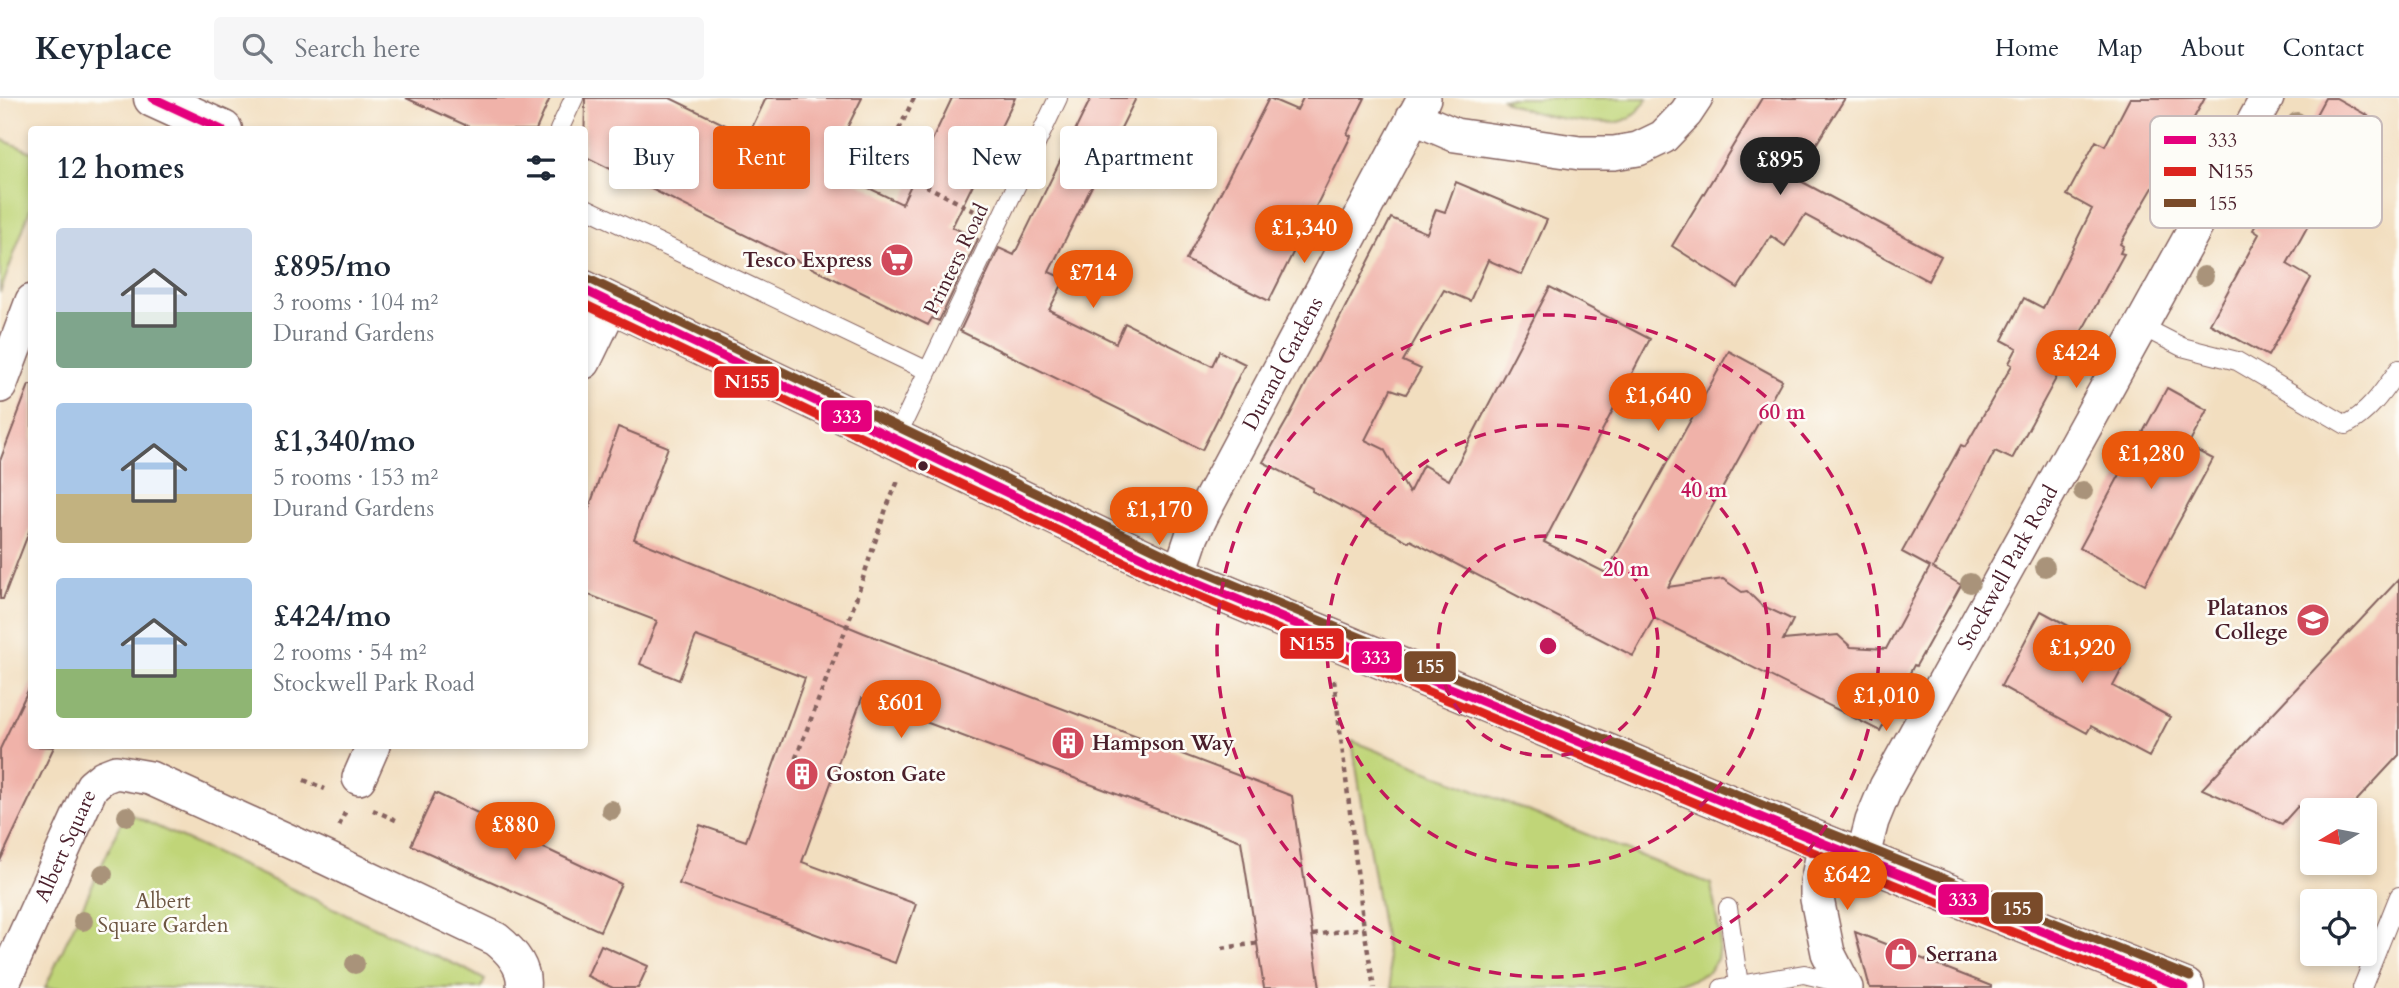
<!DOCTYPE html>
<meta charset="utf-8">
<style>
body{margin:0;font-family:Cardo,serif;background:#f6f6f7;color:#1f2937;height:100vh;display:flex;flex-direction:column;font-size:26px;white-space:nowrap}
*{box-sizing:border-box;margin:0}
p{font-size:23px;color:#747a83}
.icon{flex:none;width:38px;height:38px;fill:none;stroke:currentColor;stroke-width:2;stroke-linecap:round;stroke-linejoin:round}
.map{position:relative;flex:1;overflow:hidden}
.details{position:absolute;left:28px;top:28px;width:560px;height:623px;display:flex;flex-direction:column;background:#fff;border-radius:7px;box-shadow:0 4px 10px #0003}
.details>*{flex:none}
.guide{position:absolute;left:609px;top:28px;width:665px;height:63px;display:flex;gap:14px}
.needle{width:46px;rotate:260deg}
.tools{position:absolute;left:2300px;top:700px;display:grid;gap:14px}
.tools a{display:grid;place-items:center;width:77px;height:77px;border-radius:7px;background:#fff;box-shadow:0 4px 10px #0003;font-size:35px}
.price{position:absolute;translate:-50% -60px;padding:0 16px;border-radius:24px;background:#ea580c;color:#fff;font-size:23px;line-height:46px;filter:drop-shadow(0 2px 4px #0008)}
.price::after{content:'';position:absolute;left:50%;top:42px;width:21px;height:16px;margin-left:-10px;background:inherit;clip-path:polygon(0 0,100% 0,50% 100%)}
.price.on{background:#222;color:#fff}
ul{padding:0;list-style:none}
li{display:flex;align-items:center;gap:21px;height:175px;padding:0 28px}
li span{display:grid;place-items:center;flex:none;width:196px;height:140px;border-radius:7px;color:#555}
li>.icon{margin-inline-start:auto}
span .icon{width:84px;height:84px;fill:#fffc;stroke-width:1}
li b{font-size:30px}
h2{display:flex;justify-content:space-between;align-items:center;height:84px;padding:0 28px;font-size:30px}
.pill{padding:0 24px;border-radius:7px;background:#fff;box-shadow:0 4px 10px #0003;font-size:24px;line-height:63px}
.pill.on{background:#ea580c;color:#fff}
header{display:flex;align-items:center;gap:42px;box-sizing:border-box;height:98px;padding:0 35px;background:#fff;border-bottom:2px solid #e0e1e3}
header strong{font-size:33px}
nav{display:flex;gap:38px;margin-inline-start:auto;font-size:24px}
.search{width:490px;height:63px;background:#f6f6f7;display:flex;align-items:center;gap:18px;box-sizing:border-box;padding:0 24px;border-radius:7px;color:#747a83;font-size:26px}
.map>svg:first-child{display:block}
.green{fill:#c0d578;stroke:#857a52;stroke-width:2}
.building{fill:#f0b2a9}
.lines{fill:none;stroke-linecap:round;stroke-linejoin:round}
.service-casing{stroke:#85625f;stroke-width:20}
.minor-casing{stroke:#85625f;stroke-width:36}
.trunk-casing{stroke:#85625f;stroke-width:41}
.path{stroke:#85625f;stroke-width:4.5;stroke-dasharray:5 5;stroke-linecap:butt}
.service{stroke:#fff;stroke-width:18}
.minor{stroke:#fff;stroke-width:33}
.trunk{stroke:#fff;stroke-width:38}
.bus-1-casing{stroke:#fdfcf7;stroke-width:14}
.bus-2-casing{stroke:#fdfcf7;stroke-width:14}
.bus-3-casing{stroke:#fdfcf7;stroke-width:14}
.bus-1{stroke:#e5007d;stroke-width:9}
.bus-2{stroke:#dc241f;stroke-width:9}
.bus-3{stroke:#7a4b2a;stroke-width:9}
.tree{fill:#a9937a}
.ring{fill:none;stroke:#c2185b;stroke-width:3.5;stroke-dasharray:12 9}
.bus-dot{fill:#4a1f2b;stroke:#fdfcf7;stroke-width:2.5}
.labels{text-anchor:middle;stroke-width:5;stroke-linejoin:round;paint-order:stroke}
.street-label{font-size:21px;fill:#4a1f2b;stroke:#fdfcf7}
.poi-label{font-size:21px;font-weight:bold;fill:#4a1f2b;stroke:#fdfcf7;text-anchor:start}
.park-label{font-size:21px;fill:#6d5642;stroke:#fdfcf7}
.key{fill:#fdfcf7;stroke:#c7baba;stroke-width:2}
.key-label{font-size:19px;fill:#4a1f2b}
.centre{fill:#c2185b;stroke:#fdfcf7;stroke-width:3.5}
.ring-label{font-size:21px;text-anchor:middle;font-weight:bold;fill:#c2185b;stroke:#fdfcf7;stroke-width:5;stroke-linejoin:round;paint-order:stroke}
.line-badge{stroke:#fdfcf7;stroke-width:2.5}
.badge-label{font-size:19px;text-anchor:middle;font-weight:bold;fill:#fff}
</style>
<header>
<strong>Keyplace</strong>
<div class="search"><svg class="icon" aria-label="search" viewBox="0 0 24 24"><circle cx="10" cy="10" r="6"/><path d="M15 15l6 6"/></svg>Search here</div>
<nav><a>Home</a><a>Map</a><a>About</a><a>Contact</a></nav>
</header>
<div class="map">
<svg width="2399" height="890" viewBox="0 0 2399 890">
<rect width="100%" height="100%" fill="#fdfcf7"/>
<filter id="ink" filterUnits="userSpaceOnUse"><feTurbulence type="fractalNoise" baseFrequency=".0143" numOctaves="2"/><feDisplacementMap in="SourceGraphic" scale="14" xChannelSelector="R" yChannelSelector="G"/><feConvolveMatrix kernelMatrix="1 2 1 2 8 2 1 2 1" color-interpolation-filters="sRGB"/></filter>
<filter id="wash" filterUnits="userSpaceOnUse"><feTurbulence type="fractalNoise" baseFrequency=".00686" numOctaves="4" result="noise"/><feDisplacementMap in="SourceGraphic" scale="28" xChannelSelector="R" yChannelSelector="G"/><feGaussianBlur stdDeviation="1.57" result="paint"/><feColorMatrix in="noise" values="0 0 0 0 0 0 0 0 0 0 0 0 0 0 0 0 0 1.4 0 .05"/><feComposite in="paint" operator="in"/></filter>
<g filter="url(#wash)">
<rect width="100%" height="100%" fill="#f2debf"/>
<path class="green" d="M1502 0H1648C1641 9 1636 18 1625 22 1604 31 1518 16 1502 0Z
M0 41 32 54 31 109 0 195Z
M1352 643 1711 786 1720 840 1717 861 1708 874 1692 882 1647 890H1392Z
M132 717 465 871 485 882 481 890H45L123 721 128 723Z"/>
<g id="blocks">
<path class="building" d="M406 0H550L536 32H476Z
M585 0H670L748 38 766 0H862L827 70 902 106 952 0H1015L952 129 978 141 939 223 932 220 928 227 584 58Z
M1091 0H1136L1049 174 1065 181 1049 212 1116 245 1125 225 1212 268 1219 253 1245 266 1202 352 960 233 999 150 1014 157Z
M1269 0 1297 12 1303 0H1365L1347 36 1351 38 1269 203 1186 162Z
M1762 0H1845L1795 80 1941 158 1928 183 1805 117 1785 148 1771 138 1738 190 1672 148Z
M2130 0H2205L2166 70 2165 69 2120 146 2123 148 2120 155 2124 156 2012 361 1995 353 1933 470 1961 487 1916 568 1914 567 1880 633 1654 520 1633 558 1410 442 1409 444 1312 393 1313 390 1263 364 1290 317 1391 120 1427 135 1436 111 1445 114 1456 84 1547 122 1522 177 1488 162 1470 203 1444 192 1403 263 1421 271 1406 296 1391 291 1365 342 1384 351 1409 395 1423 367 1449 382 1550 189 1650 241 1544 444 1606 475 1729 253 1782 282 1668 489 1723 481 1742 494 1747 493 1761 507 1793 522 1783 542 1838 537 1851 549 1886 551 1930 469 1902 454 1961 347 1965 349 2012 267 2009 265 2017 250 2002 242 2024 200 2043 210 2092 111 2067 97 2096 43 2105 48Z
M2325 0H2336L2368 18 2287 166 2311 180 2268 258 2210 226 2259 136 2253 132Z
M29 287H32V426L3 501H0V363Z
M2167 290 2207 312 2188 348 2213 361 2145 486 2080 450Z
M618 329 668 349 634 441 864 535 1292 698 1320 890H1264L1241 743 862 600 802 764 916 806 895 865 679 786 700 727 746 743 805 580 696 538 679 582 640 566 657 523 584 495V424Z
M2399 481V657L2348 712H2303L2298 708 2282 726 2202 691Z
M2041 513 2128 560 2113 588 2170 619 2149 659 2091 628 2087 635 2001 588Z
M32 584V648L54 649 0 763V651Z
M435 695 544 746 542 749 621 786 600 833 411 747Z
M1855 834 1991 888V890H1870Z
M601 847 648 868 638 890H613L587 878Z"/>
</g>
</g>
<g filter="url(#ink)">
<use href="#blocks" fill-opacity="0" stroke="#85625f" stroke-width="2"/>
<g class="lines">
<defs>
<path id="service" d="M559 32 574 0
M584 109 928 273
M2141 228 2182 249 2237 263 2346 327C2370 314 2384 292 2399 271
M895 342 1058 0
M1728 810 1739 887
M1722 890 1804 876 1845 886
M2362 890 2399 798"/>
<g id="minor">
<path d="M1413 19 1455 37 1580 55H1614L1638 51 1663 39 1686 15 1696 0"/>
<path d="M584 264 612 206"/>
<path d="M0 288 32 203"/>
<path id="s1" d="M1179 477 1192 438 1202 417 1424 0"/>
<path d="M359 680 373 648"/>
<path d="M1825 746 1817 784V801L1828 855 1846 890"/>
<path id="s2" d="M1862 761 1872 723 1886 689 2267 0"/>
<path id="s3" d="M1 890 92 688 103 679 116 674 150 680 326 760 496 841C511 853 526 869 523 890"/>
</g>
<path id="trunk" d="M153 0 223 32
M584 192 1179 477 1825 746 2185 890"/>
</defs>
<use href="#service" class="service-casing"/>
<use href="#minor" class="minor-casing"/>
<use href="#trunk" class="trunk-casing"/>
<path class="path" d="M914 0 883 65 976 114
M1334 582 1364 830 1374 890
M792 670 847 528 886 411 898 383
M304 682 325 691
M373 712 398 723
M339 728 347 710
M1313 837 1364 830
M1222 850 1259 845"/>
<use href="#service" class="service"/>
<use href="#minor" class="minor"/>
<use href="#trunk" class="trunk"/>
<defs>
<path id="bus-1" d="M153 0 222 32
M584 192 1179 477 1825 746 2185 890"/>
<path id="bus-2" d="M584 206 1174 488 1820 757 2152 890"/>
<path id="bus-3" d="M589 181 1184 466 1830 735 2190 879"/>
</defs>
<use href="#bus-1" class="bus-1-casing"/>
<use href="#bus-2" class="bus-2-casing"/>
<use href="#bus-3" class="bus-3-casing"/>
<use href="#bus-1" class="bus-1"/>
<use href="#bus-2" class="bus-2"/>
<use href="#bus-3" class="bus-3"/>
</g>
<g class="tree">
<circle cx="2297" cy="24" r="10"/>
<circle cx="2204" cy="178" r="10"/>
<circle cx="2083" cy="393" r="10"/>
<circle cx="2045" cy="469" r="10"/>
<circle cx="1970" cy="485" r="10"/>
<circle cx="611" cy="712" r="10"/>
<circle cx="127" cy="718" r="10"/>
<circle cx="103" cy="776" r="10"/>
<circle cx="83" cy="823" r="10"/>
<circle cx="355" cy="866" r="10"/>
</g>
</g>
<g class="ring">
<circle cx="1548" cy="548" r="110"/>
<circle cx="1548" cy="548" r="221"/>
<circle cx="1548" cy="548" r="331"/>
</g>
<defs>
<symbol id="supermarket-disc" viewBox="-11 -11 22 22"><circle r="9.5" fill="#d1495b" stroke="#fdfcf7"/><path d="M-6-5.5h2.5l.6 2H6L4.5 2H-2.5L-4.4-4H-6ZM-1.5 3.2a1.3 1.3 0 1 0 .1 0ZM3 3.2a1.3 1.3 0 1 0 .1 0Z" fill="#fff"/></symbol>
<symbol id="school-disc" viewBox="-11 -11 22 22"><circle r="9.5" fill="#d1495b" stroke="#fdfcf7"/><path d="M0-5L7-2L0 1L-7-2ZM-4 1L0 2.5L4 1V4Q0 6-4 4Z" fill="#fff"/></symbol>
<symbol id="building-disc" viewBox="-11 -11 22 22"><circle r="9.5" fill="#d1495b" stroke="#fdfcf7"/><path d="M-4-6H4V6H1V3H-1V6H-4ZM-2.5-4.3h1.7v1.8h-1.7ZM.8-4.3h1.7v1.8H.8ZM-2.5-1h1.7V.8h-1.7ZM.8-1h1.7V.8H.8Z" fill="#fff"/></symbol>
<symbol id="shop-disc" viewBox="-11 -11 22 22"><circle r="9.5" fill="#d1495b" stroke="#fdfcf7"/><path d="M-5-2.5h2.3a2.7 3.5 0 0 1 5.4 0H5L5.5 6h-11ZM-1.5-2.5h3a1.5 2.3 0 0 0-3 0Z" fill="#fff"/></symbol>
</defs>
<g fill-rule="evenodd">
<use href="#supermarket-disc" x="878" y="143" width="38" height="38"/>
<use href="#school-disc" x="2294" y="503" width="38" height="38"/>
<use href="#building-disc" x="1049" y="626" width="38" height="38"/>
<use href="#building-disc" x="783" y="657" width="38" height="38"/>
<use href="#shop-disc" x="1882" y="837" width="38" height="38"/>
</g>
<circle class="bus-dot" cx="923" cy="368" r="6"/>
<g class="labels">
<g class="street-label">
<text transform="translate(956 161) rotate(-64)" y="7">Printers Road</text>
<text dy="7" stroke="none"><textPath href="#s1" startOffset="236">Durand Gardens</textPath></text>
<text dy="7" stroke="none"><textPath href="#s2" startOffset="327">Stockwell Park Road</textPath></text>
<text dy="7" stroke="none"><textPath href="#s3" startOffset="156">Albert Square</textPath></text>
</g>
<g class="poi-label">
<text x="872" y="169" text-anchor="end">Tesco Express</text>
<text x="2288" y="517" text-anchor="end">Platanos<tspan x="2288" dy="24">College</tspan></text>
<text x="1092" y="652">Hampson Way</text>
<text x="826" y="683">Goston Gate</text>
<text x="1926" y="863">Serrana</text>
</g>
<g class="park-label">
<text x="163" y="810">Albert<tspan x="163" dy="24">Square Garden</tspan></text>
</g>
</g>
<rect x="2150" y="18" width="232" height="112" rx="10" class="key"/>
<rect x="2164" y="38" width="32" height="8" fill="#e5007d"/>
<rect x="2164" y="69" width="32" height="9" fill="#dc241f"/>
<rect x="2164" y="101" width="32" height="8" fill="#7a4b2a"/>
<g class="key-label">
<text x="2208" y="49">333</text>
<text x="2208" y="80">N155</text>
<text x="2208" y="112">155</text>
</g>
<circle cx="1548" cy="548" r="10" class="centre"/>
<g class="ring-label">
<text x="1782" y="321">60 m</text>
<text x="1704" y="399">40 m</text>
<text x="1626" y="478">20 m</text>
</g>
<g class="line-badge">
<rect x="713" y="267" width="67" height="34" rx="7" fill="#dc241f"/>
<rect x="820" y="301" width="53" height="34" rx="7" fill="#e5007d"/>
<rect x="1279" y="529" width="66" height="33" rx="7" fill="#dc241f"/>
<rect x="1350" y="542" width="53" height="34" rx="7" fill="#e5007d"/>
<rect x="1403" y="552" width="54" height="33" rx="7" fill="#7a4b2a"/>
<rect x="1937" y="785" width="53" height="33" rx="7" fill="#e5007d"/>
<rect x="1990" y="793" width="54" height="34" rx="7" fill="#7a4b2a"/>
</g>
<g class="badge-label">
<text x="747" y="290">N155</text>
<text x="847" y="325">333</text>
<text x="1312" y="552">N155</text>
<text x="1376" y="566">333</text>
<text x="1430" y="575">155</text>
<text x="1963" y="808">333</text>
<text x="2017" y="817">155</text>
</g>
</svg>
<div class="tools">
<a><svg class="needle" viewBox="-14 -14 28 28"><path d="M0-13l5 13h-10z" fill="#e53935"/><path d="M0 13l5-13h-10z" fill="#747a83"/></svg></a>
<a><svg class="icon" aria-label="locate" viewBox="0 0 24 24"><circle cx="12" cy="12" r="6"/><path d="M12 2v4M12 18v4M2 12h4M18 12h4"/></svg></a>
</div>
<b class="price on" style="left:1780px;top:99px">£895</b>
<b class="price" style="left:1304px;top:167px">£1,340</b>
<b class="price" style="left:1093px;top:212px">£714</b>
<b class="price" style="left:2076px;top:292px">£424</b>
<b class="price" style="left:1658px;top:335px">£1,640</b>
<b class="price" style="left:2151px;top:393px">£1,280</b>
<b class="price" style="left:1159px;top:449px">£1,170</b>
<b class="price" style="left:2082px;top:587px">£1,920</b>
<b class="price" style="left:1886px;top:635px">£1,010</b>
<b class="price" style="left:901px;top:642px">£601</b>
<b class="price" style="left:515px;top:764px">£880</b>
<b class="price" style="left:1847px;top:814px">£642</b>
<div class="guide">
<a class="pill">Buy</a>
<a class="pill on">Rent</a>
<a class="pill">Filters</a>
<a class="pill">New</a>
<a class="pill">Apartment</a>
</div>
<section class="details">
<h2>12 homes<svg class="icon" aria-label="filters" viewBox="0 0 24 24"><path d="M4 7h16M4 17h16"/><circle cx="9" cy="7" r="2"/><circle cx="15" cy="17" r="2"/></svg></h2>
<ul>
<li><span style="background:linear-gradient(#c9d6e8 60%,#7fa58c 0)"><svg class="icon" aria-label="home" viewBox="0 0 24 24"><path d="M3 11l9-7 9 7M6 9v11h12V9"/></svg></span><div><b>£895/mo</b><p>3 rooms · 104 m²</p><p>Durand Gardens</p></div></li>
<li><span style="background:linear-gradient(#a9c7e8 65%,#c2b280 0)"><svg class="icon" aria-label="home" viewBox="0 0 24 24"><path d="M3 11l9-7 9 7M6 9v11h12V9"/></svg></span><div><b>£1,340/mo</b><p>5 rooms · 153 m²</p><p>Durand Gardens</p></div></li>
<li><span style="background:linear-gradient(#a9c7e8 65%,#8fb573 0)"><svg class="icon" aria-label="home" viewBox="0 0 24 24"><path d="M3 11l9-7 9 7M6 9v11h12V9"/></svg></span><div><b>£424/mo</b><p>2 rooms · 54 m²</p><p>Stockwell Park Road</p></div></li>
</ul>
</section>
</div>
